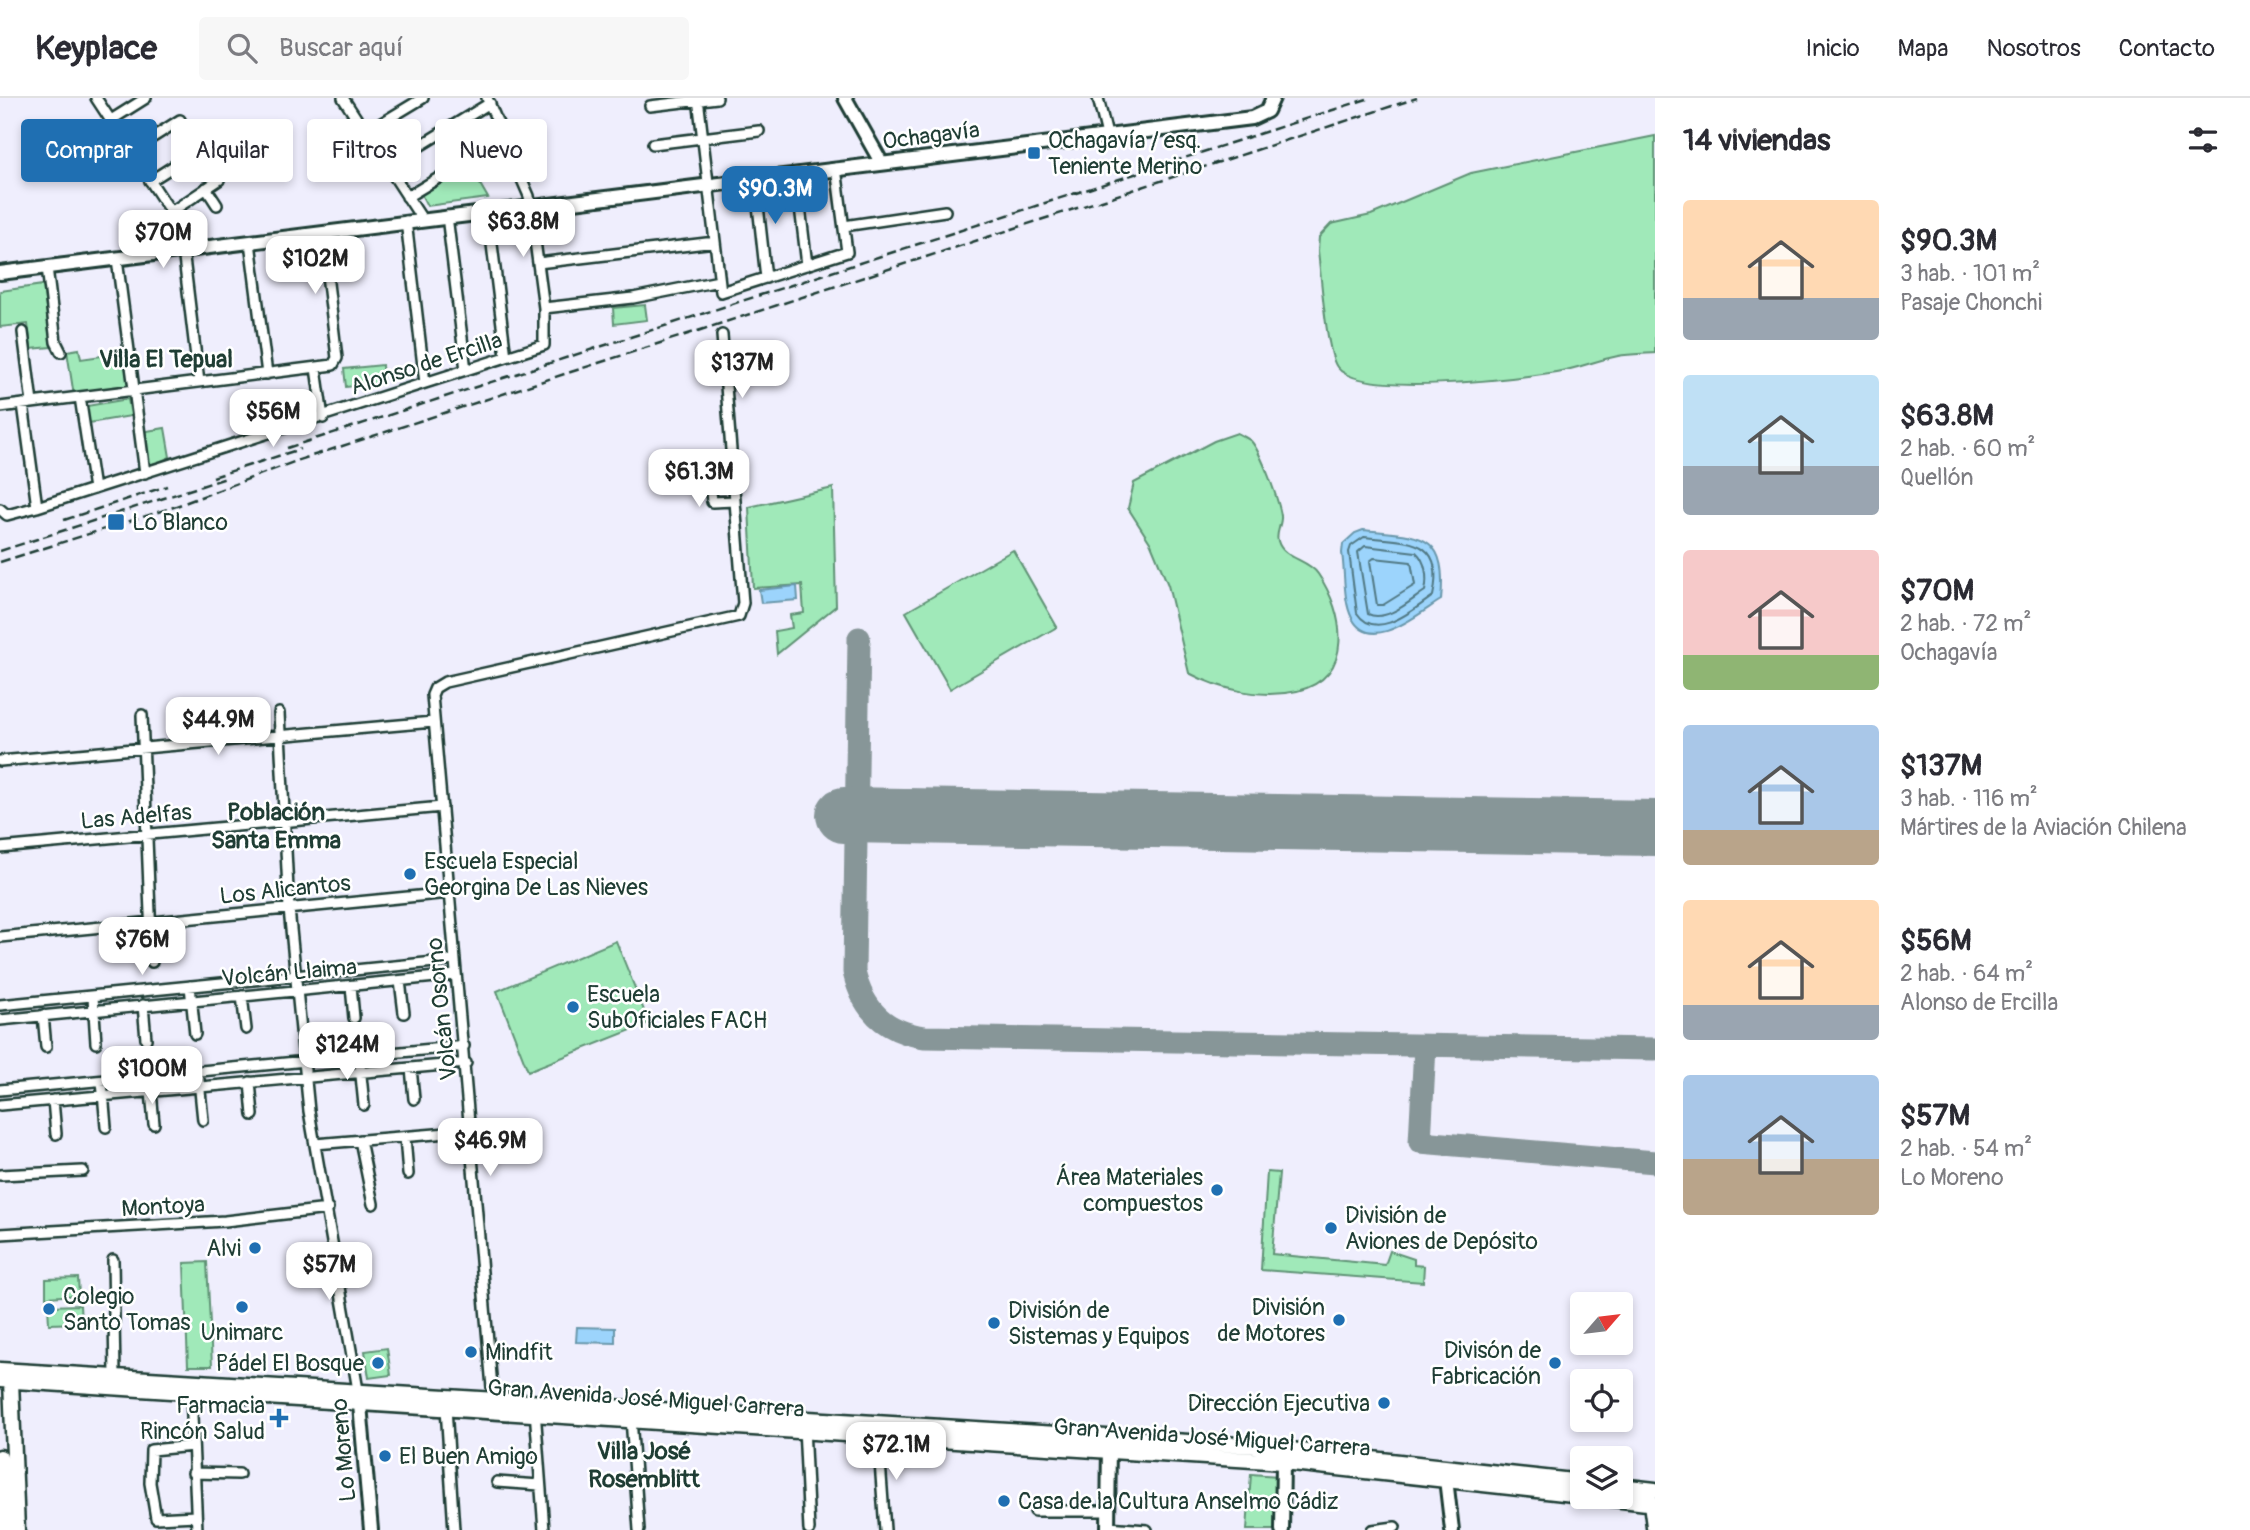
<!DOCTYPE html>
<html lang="es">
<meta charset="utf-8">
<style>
body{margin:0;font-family:Pangolin,sans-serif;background:#f7f7f7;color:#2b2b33;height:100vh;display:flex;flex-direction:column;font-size:26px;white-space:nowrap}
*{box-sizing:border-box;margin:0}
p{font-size:23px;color:#7c7c81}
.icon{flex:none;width:38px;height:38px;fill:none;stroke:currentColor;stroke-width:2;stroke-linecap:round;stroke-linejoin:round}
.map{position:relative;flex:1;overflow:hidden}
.details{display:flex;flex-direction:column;background:#fff;width:595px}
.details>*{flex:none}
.guide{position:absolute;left:21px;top:21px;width:665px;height:63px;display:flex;gap:14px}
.needle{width:46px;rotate:62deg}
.buttons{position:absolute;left:1570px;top:1194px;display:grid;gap:14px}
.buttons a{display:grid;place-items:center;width:63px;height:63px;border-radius:7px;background:#fff;box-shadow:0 4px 10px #0003;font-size:35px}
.price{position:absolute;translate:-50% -60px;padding:0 16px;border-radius:14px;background:#fff;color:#222;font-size:23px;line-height:46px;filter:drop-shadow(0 2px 4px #0008)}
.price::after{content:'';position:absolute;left:50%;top:42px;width:21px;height:16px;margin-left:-10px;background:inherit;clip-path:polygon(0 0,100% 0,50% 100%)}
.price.selected{background:#1f6fb2;color:#fff}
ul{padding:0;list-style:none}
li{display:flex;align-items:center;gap:21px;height:175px;padding:0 28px}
li span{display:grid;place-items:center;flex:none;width:196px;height:140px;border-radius:7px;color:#555}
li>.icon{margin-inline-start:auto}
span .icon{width:84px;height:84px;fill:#fffc;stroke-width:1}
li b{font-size:30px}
h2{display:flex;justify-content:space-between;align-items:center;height:84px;padding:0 28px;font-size:30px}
.pill{padding:0 24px;border-radius:7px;background:#fff;box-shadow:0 4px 10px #0003;font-size:24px;line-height:63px}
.pill.selected{background:#1f6fb2;color:#fff}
header{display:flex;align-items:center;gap:42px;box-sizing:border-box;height:98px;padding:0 35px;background:#fff;border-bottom:2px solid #e1e1e2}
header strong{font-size:33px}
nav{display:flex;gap:38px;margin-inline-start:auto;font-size:24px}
.search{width:490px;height:63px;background:#f7f7f7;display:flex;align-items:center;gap:18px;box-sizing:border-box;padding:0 24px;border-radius:7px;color:#7c7c81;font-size:26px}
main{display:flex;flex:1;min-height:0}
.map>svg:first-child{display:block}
.green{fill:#a0e9b9;stroke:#609376;stroke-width:2}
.water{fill:#9cd4fc;stroke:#6a98ac;stroke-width:2}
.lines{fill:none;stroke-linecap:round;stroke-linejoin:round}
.shore{stroke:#517984;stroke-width:2}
.taxiway{stroke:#879698;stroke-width:23}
.runway{stroke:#879698;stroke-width:56}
.minor-casing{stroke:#1f3d34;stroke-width:14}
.tertiary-casing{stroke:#1f3d34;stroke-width:18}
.secondary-casing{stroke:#1f3d34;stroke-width:18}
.primary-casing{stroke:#1f3d34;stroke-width:19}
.minor{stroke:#fff;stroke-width:9}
.tertiary{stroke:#fff;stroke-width:12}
.secondary{stroke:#fff;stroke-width:12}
.primary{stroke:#fff;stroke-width:14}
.rail{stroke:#1f3d34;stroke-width:2.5;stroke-dasharray:10 5;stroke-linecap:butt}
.poi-dot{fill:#1f6fb2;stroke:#fff;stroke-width:2.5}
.labels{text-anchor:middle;stroke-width:5;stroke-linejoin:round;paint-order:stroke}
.street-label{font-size:23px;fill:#1f3d34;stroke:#fff}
.poi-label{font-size:23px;fill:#1f3d34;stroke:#fff;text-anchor:start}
.neighbourhood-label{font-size:24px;font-weight:bold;fill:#1f3d34;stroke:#fff}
</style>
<header>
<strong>Keyplace</strong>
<div class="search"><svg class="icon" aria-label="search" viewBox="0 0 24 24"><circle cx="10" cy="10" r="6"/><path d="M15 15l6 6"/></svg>Buscar aquí</div>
<nav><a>Inicio</a><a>Mapa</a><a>Nosotros</a><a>Contacto</a></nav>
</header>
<main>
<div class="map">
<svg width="1655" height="1432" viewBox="0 0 1655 1432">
<rect width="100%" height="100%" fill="#efeefd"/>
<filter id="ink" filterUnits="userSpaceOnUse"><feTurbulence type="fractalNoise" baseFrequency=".0143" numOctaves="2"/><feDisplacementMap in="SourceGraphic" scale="14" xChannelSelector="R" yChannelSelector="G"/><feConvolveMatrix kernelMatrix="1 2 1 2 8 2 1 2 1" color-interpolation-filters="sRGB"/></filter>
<g filter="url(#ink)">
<path class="green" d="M1655 38V255C1643 256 1630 256 1618 258 1597 262 1577 271 1556 274 1517 280 1359 300 1337 269 1326 254 1321 176 1318 153L1319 139 1331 126 1371 117 1471 75Z
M469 67 488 100 427 108 421 96Z
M43 187 51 249 31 251 28 226 0 229V193Z
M645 207 647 222 614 226 613 210Z
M79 251 81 261 123 255 129 290 74 298 67 253Z
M382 267 383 285 346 289 344 271Z
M128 301 131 318 83 326 81 309Z
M165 330 170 359 147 370 141 334Z
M1237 335C1241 337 1247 340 1251 343 1261 354 1279 403 1281 418 1282 426 1275 436 1278 443 1283 461 1308 461 1318 476 1345 515 1355 580 1297 593 1262 601 1221 592 1189 575L1168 487 1151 446 1128 410 1134 385 1214 343Z
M833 390 836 508 777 556 775 533 792 530 790 517 804 515 802 487 753 490 749 409Z
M1013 452 1057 529 950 591 906 514Z
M616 843 649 925 528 973 497 893Z
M1267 1074 1279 1075 1272 1156 1385 1167 1390 1153 1414 1161V1167L1424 1168 1423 1184 1261 1172Z
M207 1164 212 1268H188L184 1165Z
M78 1180 79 1197 46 1199V1181Z
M80 1207 81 1225 49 1226 48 1208Z
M387 1250 391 1277 369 1280 365 1253Z
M1251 1376 1278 1378 1277 1432H1247Z"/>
<path class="water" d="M1363 432C1419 438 1448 433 1441 502 1419 515 1371 557 1352 520 1343 503 1345 474 1342 455L1343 446 1355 435Z
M797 488 798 502 761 505 759 492Z
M577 1229 615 1230V1245L576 1244Z"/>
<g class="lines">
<path class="shore" d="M1364 439C1407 444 1446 439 1433 498 1413 512 1376 544 1357 515L1349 454 1351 448Z
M1365 448 1416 454C1426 463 1428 480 1425 493 1411 502 1386 525 1368 516L1358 454Z
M1374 460 1411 464 1415 487 1383 507H1377L1370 463Z"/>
<path class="taxiway" d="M859 540 854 874C863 912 885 934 925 939L1655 951
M1425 948 1420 1044 1655 1064"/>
<path class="runway" d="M844 717 1655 730"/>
<defs>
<path id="minor" d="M96 0 174 119 179 153
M343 0 422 121
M698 0 721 194 847 154 836 70
M1098 0 1107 37
M650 8 717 0
M111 22 146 0
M365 35 423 0
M653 46 759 33
M131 53 180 22
M387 68 490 5
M796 75 807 167
M755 80 766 180
M150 83 199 52
M206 90 217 107
M407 99 505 40
M171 114 219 82
M488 114 506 259
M447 118 466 272
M406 123 425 285
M844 128 945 113
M250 144 267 276
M183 152 199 284
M117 161 145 375
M538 165 715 144
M47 169 56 244 61 254
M544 210 633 200 719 183
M23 234 32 305
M316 270 323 320
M80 299 94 391
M23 306 37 409
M0 309 333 267 337 260 322 135
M732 369 709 371 712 404 734 403
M0 411 7 417 37 409 544 247V210L529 98 487 0
M279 615 289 811 309 1013 358 1292
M142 617 152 864
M0 663 433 624
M0 750 442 709
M0 839 449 795
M400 883 404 915
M190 888 195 936
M351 888 354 920
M242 898 246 931
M93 899 96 945
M0 907 455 862
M143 907 146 941
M43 917 46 949
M0 922 456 877
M359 958 364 1007
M411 970 414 1001
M198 973 203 1022
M102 983 106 1029
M250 984 253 1017
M0 992 464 948
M151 993 154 1026
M53 1002 56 1036
M0 1007 466 965
M405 1039 408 1076
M360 1042 373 1106
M315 1046 472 1033
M0 1077 83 1073
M0 1136 225 1123 328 1111
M113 1162 115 1277
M191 1295 197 1432
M493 1301 432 597 435 590 445 584 739 518 743 505 722 237
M446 1310 454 1432
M535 1312 544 1432
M631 1320 639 1432
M804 1329 809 1432
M878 1336 885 1432
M193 1348 151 1352 150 1385 156 1420 196 1418
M193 1375 239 1376
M497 1384 540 1387
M1648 1402 1652 1432
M1035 1413H1107
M1108 1429 1147 1432
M1372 1432 1395 1429"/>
<path id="tertiary" d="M845 0 881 64
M359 1295 371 1432
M1108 1432 1109 1345"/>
<path id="secondary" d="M0 175 1252 20 1267 13 1273 0
M1446 1381 1452 1432
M1282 1432 1283 1364"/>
<path id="primary" d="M0 1272 1255 1348 1582 1384
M5 1279 11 1283 17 1432
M0 1282 1283 1364 1582 1397
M0 1359 4 1432
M1620 1388 1655 1392
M1589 1398 1655 1406"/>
</defs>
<use href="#minor" class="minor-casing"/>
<use href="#tertiary" class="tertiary-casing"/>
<use href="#secondary" class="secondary-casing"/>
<use href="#primary" class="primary-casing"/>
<use href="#minor" class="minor"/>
<use href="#tertiary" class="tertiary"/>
<use href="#secondary" class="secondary"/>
<use href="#primary" class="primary"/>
<path class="rail" d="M287 350 1370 0
M213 379 300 351
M64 422 167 388
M0 453 226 380
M0 464 171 410 299 362 1417 0"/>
</g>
</g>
<g class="poi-dot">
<rect x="1027" y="48" width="14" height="14" rx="3.5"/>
<rect x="107" y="415" width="18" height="18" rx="3.5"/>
<circle cx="410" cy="776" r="7"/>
<circle cx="573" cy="909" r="7"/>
<circle cx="1217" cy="1092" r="7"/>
<circle cx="1331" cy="1130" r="7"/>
<circle cx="255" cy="1150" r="7"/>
<circle cx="242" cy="1209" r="7"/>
<circle cx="49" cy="1211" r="7"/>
<circle cx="1339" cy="1222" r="7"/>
<circle cx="994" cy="1225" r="7"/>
<circle cx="471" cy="1254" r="7"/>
<circle cx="378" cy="1265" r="7"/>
<circle cx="1555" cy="1265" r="7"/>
<circle cx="1384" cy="1305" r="7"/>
<path d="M275.5 1309.5h7v7h7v7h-7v7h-7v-7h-7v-7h7z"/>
<circle cx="385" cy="1358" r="7"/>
<circle cx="1004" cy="1403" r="7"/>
</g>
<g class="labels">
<g class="street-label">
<text transform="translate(931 37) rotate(-7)" y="8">Ochagavía</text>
<text transform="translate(426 265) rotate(-18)" y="8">Alonso de Ercilla</text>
<text transform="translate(136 718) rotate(-5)" y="8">Las Adelfas</text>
<text transform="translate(285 791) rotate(-6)" y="8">Los Alicantos</text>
<text transform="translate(289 874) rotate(-5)" y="8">Volcán Llaima</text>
<text transform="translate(441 911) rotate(-96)" y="8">Volcán Osorno</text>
<text transform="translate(163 1108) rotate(-3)" y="8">Montoya</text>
<text transform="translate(646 1300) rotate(4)" y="8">Gran Avenida José Miguel Carrera</text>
<text transform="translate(1212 1339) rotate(4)" y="8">Gran Avenida José Miguel Carrera</text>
<text transform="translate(343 1352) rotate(-95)" y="8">Lo Moreno</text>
</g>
<g class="poi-label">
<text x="1048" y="50">Ochagavía / esq.<tspan x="1048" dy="26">Teniente Merino</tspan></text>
<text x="132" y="432">Lo Blanco</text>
<text x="424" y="771">Escuela Especial<tspan x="424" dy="26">Georgina De Las Nieves</tspan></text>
<text x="587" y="904">Escuela<tspan x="587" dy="26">SubOficiales FACH</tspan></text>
<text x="1203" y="1087" text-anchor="end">Área Materiales<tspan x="1203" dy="26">compuestos</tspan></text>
<text x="1345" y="1125">División de<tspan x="1345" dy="26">Aviones de Depósito</tspan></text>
<text x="241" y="1158" text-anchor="end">Alvi</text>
<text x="63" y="1206">Colegio<tspan x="63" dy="26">Santo Tomas</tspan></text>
<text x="1325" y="1217" text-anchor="end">División<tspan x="1325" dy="26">de Motores</tspan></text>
<text x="1008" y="1220">División de<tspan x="1008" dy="26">Sistemas y Equipos</tspan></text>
<text x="242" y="1242" text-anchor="middle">Unimarc</text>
<text x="1541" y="1260" text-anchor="end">Divisón de<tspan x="1541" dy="26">Fabricación</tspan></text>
<text x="485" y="1262">Mindfit</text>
<text x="364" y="1273" text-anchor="end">Pádel El Bosque</text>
<text x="1370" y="1313" text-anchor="end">Dirección Ejecutiva</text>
<text x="265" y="1315" text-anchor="end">Farmacia<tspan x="265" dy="26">Rincón Salud</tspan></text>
<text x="399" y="1366">El Buen Amigo</text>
<text x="1018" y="1411">Casa de la Cultura Anselmo Cádiz</text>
</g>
<g class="neighbourhood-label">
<text x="166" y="269">Villa El Tepual</text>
<text x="276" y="722">Población<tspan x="276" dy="28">Santa Emma</tspan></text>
<text x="644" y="1361">Villa José<tspan x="644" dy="28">Rosemblitt</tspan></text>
</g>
</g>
</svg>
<div class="buttons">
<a><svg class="needle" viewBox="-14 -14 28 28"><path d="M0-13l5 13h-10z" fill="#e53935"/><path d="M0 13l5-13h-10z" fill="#7c7c81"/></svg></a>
<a><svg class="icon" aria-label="locate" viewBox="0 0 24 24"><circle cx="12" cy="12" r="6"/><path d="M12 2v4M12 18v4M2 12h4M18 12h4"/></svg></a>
<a><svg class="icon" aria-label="layers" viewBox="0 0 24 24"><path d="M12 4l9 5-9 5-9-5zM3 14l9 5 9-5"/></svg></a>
</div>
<b class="price selected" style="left:775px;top:128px">$90.3M</b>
<b class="price" style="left:523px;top:161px">$63.8M</b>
<b class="price" style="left:163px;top:172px">$70M</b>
<b class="price" style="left:315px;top:198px">$102M</b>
<b class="price" style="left:742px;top:302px">$137M</b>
<b class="price" style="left:273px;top:351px">$56M</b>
<b class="price" style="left:699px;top:411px">$61.3M</b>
<b class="price" style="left:218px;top:659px">$44.9M</b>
<b class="price" style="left:142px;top:879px">$76M</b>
<b class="price" style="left:347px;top:984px">$124M</b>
<b class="price" style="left:152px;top:1008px">$100M</b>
<b class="price" style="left:490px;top:1080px">$46.9M</b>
<b class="price" style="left:329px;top:1204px">$57M</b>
<b class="price" style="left:896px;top:1384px">$72.1M</b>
<div class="guide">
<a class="pill selected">Comprar</a>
<a class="pill">Alquilar</a>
<a class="pill">Filtros</a>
<a class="pill">Nuevo</a>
</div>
</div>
<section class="details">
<h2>14 viviendas<svg class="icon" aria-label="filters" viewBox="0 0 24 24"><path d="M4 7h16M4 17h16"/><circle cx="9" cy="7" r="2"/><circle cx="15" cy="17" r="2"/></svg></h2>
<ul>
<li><span style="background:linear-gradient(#ffd9b3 70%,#9aa5b1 0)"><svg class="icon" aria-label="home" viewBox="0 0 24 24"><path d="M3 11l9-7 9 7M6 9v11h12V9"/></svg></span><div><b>$90.3M</b><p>3 hab. · 101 m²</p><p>Pasaje Chonchi</p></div></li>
<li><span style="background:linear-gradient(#bfe0f5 65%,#9aa5b1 0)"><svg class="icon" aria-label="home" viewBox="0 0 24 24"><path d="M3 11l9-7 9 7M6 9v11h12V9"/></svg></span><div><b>$63.8M</b><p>2 hab. · 60 m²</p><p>Quellón</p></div></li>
<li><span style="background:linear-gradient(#f6c9c9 75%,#8fb573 0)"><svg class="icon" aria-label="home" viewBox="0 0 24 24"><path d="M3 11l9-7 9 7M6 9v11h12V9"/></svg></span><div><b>$70M</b><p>2 hab. · 72 m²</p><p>Ochagavía</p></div></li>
<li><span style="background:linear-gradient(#a9c7e8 75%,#b9a48a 0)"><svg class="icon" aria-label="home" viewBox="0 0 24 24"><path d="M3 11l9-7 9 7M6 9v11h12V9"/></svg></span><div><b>$137M</b><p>3 hab. · 116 m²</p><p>Mártires de la Aviación Chilena</p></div></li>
<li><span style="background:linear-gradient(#ffd9b3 75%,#9aa5b1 0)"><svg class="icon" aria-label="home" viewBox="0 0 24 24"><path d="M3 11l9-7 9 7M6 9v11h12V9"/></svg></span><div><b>$56M</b><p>2 hab. · 64 m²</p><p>Alonso de Ercilla</p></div></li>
<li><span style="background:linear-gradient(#a9c7e8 60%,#b9a48a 0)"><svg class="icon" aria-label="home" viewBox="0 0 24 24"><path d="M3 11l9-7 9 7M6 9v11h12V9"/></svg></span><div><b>$57M</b><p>2 hab. · 54 m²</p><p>Lo Moreno</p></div></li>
</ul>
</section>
</main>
